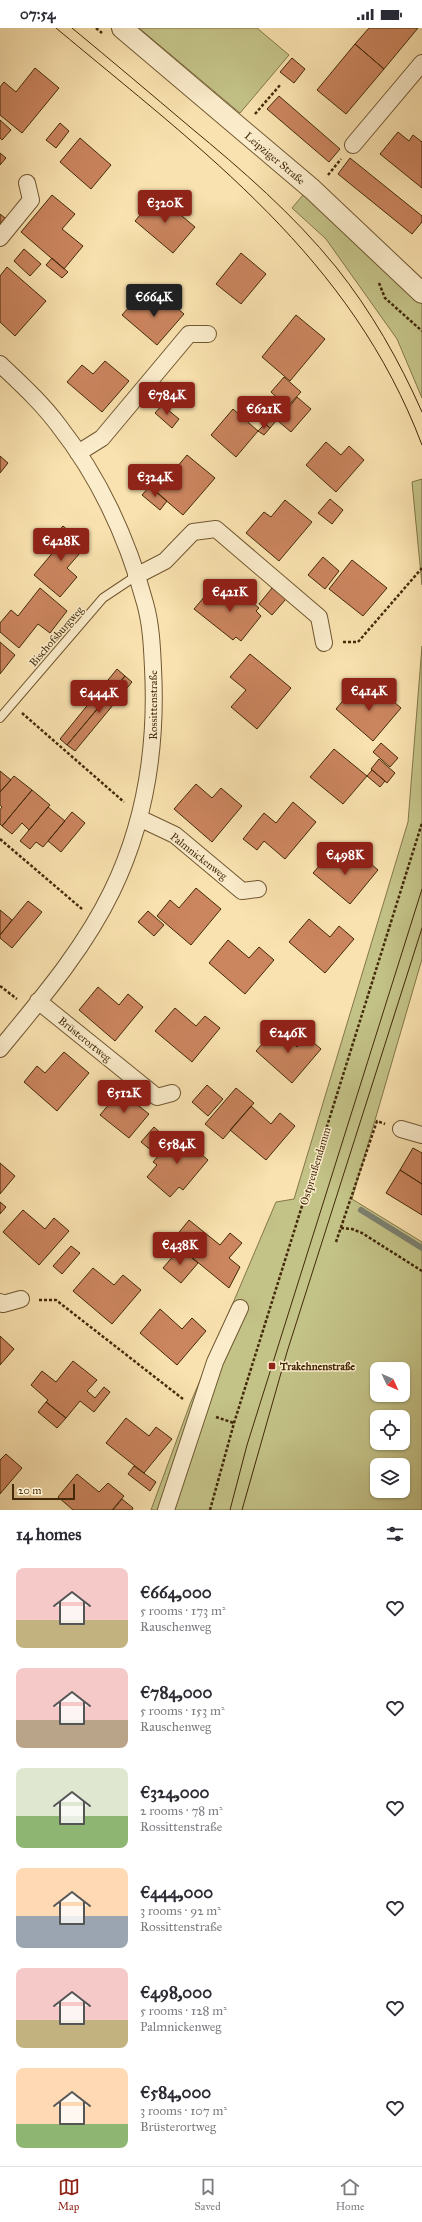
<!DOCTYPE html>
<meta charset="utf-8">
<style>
body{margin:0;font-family:"IM FELL Great Primer",serif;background:#f7f7f7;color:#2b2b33;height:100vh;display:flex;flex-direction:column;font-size:15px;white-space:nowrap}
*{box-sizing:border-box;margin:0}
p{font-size:13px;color:#7c7c81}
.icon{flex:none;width:22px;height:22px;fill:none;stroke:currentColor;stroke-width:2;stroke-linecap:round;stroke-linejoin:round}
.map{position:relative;height:1482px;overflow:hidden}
.sheet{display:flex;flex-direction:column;background:#fff;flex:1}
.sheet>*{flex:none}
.needle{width:26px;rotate:134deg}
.buttons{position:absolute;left:370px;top:1334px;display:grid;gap:8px}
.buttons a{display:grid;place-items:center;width:40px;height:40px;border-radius:8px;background:#fff;box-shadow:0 1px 3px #0004;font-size:20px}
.scale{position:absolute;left:12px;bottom:10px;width:63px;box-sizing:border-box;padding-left:4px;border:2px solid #442a09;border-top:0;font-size:11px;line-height:14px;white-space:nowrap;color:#442a09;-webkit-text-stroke:3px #fbeccb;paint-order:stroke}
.price{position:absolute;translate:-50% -34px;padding:0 9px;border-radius:4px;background:#8f2418;color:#fff;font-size:13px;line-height:26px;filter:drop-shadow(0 1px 2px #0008)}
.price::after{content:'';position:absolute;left:50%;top:24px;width:12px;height:9px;margin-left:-6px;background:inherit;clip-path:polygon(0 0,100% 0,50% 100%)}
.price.current{background:#222;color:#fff}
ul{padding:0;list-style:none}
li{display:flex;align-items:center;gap:12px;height:100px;padding:0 16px}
li span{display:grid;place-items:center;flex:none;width:112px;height:80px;border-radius:8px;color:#555}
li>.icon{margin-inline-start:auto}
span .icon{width:48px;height:48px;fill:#fffc;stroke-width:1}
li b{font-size:17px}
h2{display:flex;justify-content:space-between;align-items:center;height:48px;padding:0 16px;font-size:17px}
.status{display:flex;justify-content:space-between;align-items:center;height:28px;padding:0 20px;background:#fff;direction:ltr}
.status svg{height:11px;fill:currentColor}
.menu{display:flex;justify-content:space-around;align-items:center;height:56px;border-top:1px solid #e1e1e2;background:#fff;font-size:11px;color:#7c7c81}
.menu a{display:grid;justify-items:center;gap:2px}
.menu .current{color:#8f2418}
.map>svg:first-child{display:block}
.green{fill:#c3c287;stroke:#847648;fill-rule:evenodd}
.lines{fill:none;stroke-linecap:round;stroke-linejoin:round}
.stream{stroke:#7d8171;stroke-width:6}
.building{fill:#cb855f;stroke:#442a09}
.service-casing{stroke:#715832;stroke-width:10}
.minor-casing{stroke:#715832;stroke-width:18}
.tertiary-casing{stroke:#715832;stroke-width:22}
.path{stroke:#442a09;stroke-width:2.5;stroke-dasharray:3 2;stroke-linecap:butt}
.service{stroke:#fbeccb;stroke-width:8}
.minor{stroke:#fbeccb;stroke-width:16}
.tertiary{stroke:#fbeccb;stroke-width:20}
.tram{stroke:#442a09;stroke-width:1}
.poi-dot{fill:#8f2418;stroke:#fbeccb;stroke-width:1.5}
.labels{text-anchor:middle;stroke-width:3;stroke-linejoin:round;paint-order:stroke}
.street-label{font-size:11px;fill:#442a09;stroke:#fbeccb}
.poi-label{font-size:11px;font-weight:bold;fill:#442a09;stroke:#fbeccb;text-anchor:start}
</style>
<div class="status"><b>07:54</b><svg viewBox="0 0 49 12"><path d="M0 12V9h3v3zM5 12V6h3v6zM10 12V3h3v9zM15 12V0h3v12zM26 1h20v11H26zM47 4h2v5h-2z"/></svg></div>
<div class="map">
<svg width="422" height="1482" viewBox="0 0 422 1482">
<rect width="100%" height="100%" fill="#f9e2af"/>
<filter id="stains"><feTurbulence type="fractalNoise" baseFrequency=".005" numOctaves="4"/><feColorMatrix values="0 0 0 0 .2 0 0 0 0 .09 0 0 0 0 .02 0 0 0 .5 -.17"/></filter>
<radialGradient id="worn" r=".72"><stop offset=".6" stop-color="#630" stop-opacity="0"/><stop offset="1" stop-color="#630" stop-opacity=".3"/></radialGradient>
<path class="green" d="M139 0H257L289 27 240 85Z
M309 160 422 257V370L397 311 326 211 292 180Z
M422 451V557L412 454Z
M422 618V931L352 1171 422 1214V1482H151L190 1376 276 1174 294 1171 408 794ZM377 1341H403V1367H377ZM377 1389H403V1415H377ZM377 1437H403V1463H377Z"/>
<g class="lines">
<path class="stream" d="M361 1182 422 1220"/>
</g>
<path class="building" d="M369 0H418L384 41 355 16Z
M355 16 384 41 346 86 317 62Z
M292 30 305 41 294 55 280 44Z
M35 40 59 60 22 105 0 87V59L4 54 16 64Z
M279 68 340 121 329 134 267 81Z
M0 92 11 102 2 112 0 110Z
M60 95 69 103 56 120 46 112Z
M398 104 409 113 413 107 422 114V160L380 126Z
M80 110 111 137 91 161 60 134Z
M0 125 6 130 0 137Z
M350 130 422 188V194L412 206 338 146Z
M52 167 75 186 62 201 83 218 64 241 21 204Z
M157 167 195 199 173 225 135 193Z
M0 186 5 190 0 196Z
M24 221 41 236 30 248 14 233Z
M241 225 266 246 241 276 216 256Z
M52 230 68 244 62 250 46 237Z
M7 239 46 273 15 308 0 294V248Z
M160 266 184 286 157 317 122 287 137 270 149 279Z
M296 287 325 311 290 353 262 329Z
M105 333 129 353 102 384 67 354 82 337 93 346Z
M284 349 301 364 287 379 271 364Z
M297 369 311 381 291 404 278 393Z
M279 373 287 380 270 400 262 393Z
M162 377 179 391 172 400 155 385Z
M233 381 258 403 236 429 211 407Z
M265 396 270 400 264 407 258 403Z
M326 414 341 427 349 418 364 432 336 464 306 437Z
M187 427 215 450 183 487 156 464Z
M0 428 8 435 0 445Z
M150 458 167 473 160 482 142 467Z
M330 471 343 482 332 496 318 485Z
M285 472 312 494 279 533 246 505 264 484 271 489Z
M63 498 86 518 67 540 77 549 60 569 34 547 55 522 47 516Z
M323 529 339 543 325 561 308 547Z
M352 532 387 560 363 588 329 561Z
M233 559 259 580 256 583 261 588 241 613 236 609 233 612 194 581 211 561 223 571Z
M40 560 67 583 50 605 38 596 19 620 0 604V595L11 582 18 588Z
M272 560 286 571 272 587 259 576Z
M0 614 15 627 0 646Z
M250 626 291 660 257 701 231 679 246 662 230 649Z
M117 641 125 648 67 717 60 711Z
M125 648 132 654 75 723 67 717Z
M378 660 401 680 373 713 336 681 352 662 366 674Z
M381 715 398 730 390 739 373 724Z
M334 721 367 748 343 776 310 749Z
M379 731 395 745 387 755 371 741Z
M372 742 385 753 380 759 367 748Z
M0 743 11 752 0 764Z
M14 748 32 762 2 798 0 796V782L2 779 0 777V764Z
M196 756 212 770 221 760 242 778 212 814 174 781Z
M32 762 50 777 29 802 22 795 12 806 2 798Z
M293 774 316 794 285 831 264 813 257 822 243 811 264 785 276 795Z
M48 779 65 793 43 819 36 814 30 821 20 813Z
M72 784 85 795 61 824 48 813Z
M333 822 354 840 363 829 378 842 350 876 313 845Z
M196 860 221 881 191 917 157 888 170 872 179 880Z
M28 873 42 884 12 920 0 910V907Z
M0 882 12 892 0 907Z
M148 883 164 897 154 908 138 894Z
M309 891 330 909 339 898 354 911 325 945 289 914Z
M228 912 249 930 259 919 274 932 245 966 209 935Z
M98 959 119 977 128 966 143 979 115 1013 79 982Z
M175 980 196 998 205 988 220 1000 192 1034 155 1003Z
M276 1000 297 1019 306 1008 321 1021 292 1055 256 1023Z
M64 1024 89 1045 57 1083 24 1054 37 1038 45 1045Z
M207 1057 223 1071 208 1088 192 1074Z
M236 1060 254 1075 223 1111 205 1096Z
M120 1063 149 1086 129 1110 100 1087Z
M251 1078 271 1096 280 1085 295 1098 266 1132 230 1102Z
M154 1099 165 1109 152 1123 141 1114Z
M184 1105 197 1116 194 1120 208 1132 183 1162 179 1159 170 1169 147 1149 157 1137 153 1134 171 1113 174 1116Z
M413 1120 422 1125V1156L400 1142Z
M0 1135 15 1148 0 1166Z
M400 1142 422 1156V1187L386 1165Z
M0 1174 6 1179 0 1186Z
M23 1182 45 1201 54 1190 69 1203 39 1237 3 1204Z
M189 1192 220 1217 230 1205 242 1215 229 1230 240 1239 229 1260 172 1213Z
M71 1218 80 1225 62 1246 53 1238Z
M180 1220 198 1235 181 1255 163 1240Z
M93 1240 114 1257 123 1247 141 1262 112 1296 73 1263Z
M160 1281 182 1301 192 1290 206 1303 177 1337 140 1305Z
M0 1308 14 1321 0 1337Z
M73 1333 97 1352 87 1363 95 1370 104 1359 110 1364 94 1384 80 1373 66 1390 46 1374 48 1372 31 1357 42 1343 56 1354Z
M46 1374 66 1390 57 1400 38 1384Z
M126 1390 149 1408 156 1399 172 1411 144 1445 106 1415Z
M6 1426 22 1440 0 1466V1432Z
M134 1438 156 1454 150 1463 128 1446Z
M77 1446 99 1464 108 1455 124 1468 112 1482H73L58 1469Z
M122 1471 133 1480 132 1482H113Z"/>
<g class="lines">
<defs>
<path id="service" d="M0 690 103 570 136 548"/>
<path id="minor" d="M353 117 422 35
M0 210 31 172 27 155
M0 336C21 356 42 375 59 398 99 449 128 512 145 575 151 596 152 618 153 640 157 717 146 793 112 863 84 921 41 971 0 1021
M78 425 102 410 189 306H208
M136 548 165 533 193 504 216 501 319 589 324 615
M139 790 175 807 242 863 258 861
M38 973 157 1069 172 1065
M401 1101 422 1107
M0 1274 3 1276 21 1271
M166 1482 215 1334 240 1280"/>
<path id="tertiary" d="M122 0 312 161 422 265"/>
</defs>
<use href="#service" class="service-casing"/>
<use href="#minor" class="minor-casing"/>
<use href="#tertiary" class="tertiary-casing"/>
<path class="path" d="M96 0 102 5
M255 86 281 56
M328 147 341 131
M379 255 385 270 422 303
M343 614H358L422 540
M22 685 124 774
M0 811 82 881
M0 958 17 971
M341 1200 352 1201 362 1205 422 1243
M336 1214 377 1093 385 1096
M39 1272H56L183 1371
M216 1389 234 1395
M210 1482 234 1395 422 795"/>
<use href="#service" class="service"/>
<use href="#minor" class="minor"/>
<use href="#tertiary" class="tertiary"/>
<path class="tram" d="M56 0C204 124 351 229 422 417
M72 0C112 33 151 66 190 99 242 142 293 186 336 239 371 283 399 332 422 384
M230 1482 247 1417 422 861
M242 1482 287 1324 422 900"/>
</g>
<rect class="poi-dot" x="268" y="1334" width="8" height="8" rx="2"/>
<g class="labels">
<g class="street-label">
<text transform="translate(275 130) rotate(40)" y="4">Leipziger Straße</text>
<text transform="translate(56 608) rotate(-49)" y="4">Bischofsburgweg</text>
<text transform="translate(153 677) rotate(-90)" y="4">Rossittenstraße</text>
<text transform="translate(199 828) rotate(38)" y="4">Palmnickenweg</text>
<text transform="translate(85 1011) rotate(39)" y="4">Brüsterortweg</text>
<text transform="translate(315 1138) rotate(-73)" y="4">Ostpreußendamm</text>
</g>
<g class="poi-label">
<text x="280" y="1342">Trakehnenstraße</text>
</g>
</g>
<rect width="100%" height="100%" filter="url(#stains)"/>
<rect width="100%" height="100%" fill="url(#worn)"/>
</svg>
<div class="buttons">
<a><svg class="needle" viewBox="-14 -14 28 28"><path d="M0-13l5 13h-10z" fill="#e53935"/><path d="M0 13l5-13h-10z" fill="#7c7c81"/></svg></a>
<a><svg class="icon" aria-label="locate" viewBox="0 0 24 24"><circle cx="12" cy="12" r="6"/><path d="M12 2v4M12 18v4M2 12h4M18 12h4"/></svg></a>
<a><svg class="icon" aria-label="layers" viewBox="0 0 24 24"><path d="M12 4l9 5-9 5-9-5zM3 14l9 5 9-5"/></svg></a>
</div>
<div class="scale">20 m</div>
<b class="price" style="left:165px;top:196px">€320K</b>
<b class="price current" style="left:154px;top:290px">€664K</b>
<b class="price" style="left:167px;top:388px">€784K</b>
<b class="price" style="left:264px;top:402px">€621K</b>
<b class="price" style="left:155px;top:470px">€324K</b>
<b class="price" style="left:61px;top:534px">€428K</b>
<b class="price" style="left:230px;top:585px">€421K</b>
<b class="price" style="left:369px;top:684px">€414K</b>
<b class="price" style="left:99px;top:686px">€444K</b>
<b class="price" style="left:345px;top:848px">€498K</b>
<b class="price" style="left:288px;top:1026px">€246K</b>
<b class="price" style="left:124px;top:1086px">€512K</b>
<b class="price" style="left:177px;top:1137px">€584K</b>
<b class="price" style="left:180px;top:1238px">€438K</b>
</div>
<section class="sheet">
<h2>14 homes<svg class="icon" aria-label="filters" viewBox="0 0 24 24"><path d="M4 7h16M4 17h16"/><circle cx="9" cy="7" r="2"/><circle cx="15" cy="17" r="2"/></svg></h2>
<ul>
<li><span style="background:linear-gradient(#f6c9c9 65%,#c2b280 0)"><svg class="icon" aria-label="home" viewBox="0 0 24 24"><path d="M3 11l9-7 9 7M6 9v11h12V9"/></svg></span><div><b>€664,000</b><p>5 rooms · 173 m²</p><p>Rauschenweg</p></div><svg class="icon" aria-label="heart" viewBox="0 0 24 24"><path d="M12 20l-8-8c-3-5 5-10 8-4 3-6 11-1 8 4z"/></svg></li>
<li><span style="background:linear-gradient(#f6c9c9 65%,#b9a48a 0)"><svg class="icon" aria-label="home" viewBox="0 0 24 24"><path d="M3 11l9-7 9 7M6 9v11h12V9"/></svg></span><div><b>€784,000</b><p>5 rooms · 153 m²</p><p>Rauschenweg</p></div><svg class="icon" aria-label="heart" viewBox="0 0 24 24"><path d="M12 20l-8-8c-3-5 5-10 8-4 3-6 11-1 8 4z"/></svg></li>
<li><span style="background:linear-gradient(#dfe7d0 60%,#8fb573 0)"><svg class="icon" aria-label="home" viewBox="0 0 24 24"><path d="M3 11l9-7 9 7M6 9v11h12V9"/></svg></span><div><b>€324,000</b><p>2 rooms · 78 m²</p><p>Rossittenstraße</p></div><svg class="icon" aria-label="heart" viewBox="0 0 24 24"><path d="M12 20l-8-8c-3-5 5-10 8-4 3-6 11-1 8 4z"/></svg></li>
<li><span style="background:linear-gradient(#ffd9b3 60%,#9aa5b1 0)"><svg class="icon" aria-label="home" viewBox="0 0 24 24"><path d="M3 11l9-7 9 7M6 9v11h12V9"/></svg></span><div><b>€444,000</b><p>3 rooms · 92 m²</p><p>Rossittenstraße</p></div><svg class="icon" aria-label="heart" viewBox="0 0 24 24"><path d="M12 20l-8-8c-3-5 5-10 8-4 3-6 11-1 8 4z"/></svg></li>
<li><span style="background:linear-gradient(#f6c9c9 65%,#c2b280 0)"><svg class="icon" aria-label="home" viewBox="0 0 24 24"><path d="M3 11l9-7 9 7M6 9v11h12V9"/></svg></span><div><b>€498,000</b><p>5 rooms · 128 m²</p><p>Palmnickenweg</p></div><svg class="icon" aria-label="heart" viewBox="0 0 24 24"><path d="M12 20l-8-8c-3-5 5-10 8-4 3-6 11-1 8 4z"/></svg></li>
<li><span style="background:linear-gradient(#ffd9b3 70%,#8fb573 0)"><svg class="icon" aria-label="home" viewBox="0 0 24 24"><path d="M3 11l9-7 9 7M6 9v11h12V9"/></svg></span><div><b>€584,000</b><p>3 rooms · 107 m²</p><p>Brüsterortweg</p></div><svg class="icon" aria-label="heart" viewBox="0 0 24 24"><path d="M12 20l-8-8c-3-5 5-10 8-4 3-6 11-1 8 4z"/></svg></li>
</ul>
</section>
<nav class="menu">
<a class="current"><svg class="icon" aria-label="map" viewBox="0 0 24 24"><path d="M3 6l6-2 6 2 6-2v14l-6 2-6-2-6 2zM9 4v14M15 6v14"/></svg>Map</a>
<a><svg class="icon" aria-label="saved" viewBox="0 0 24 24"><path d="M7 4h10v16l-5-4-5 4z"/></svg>Saved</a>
<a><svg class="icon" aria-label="home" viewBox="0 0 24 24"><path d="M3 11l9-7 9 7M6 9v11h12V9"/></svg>Home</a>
</nav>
